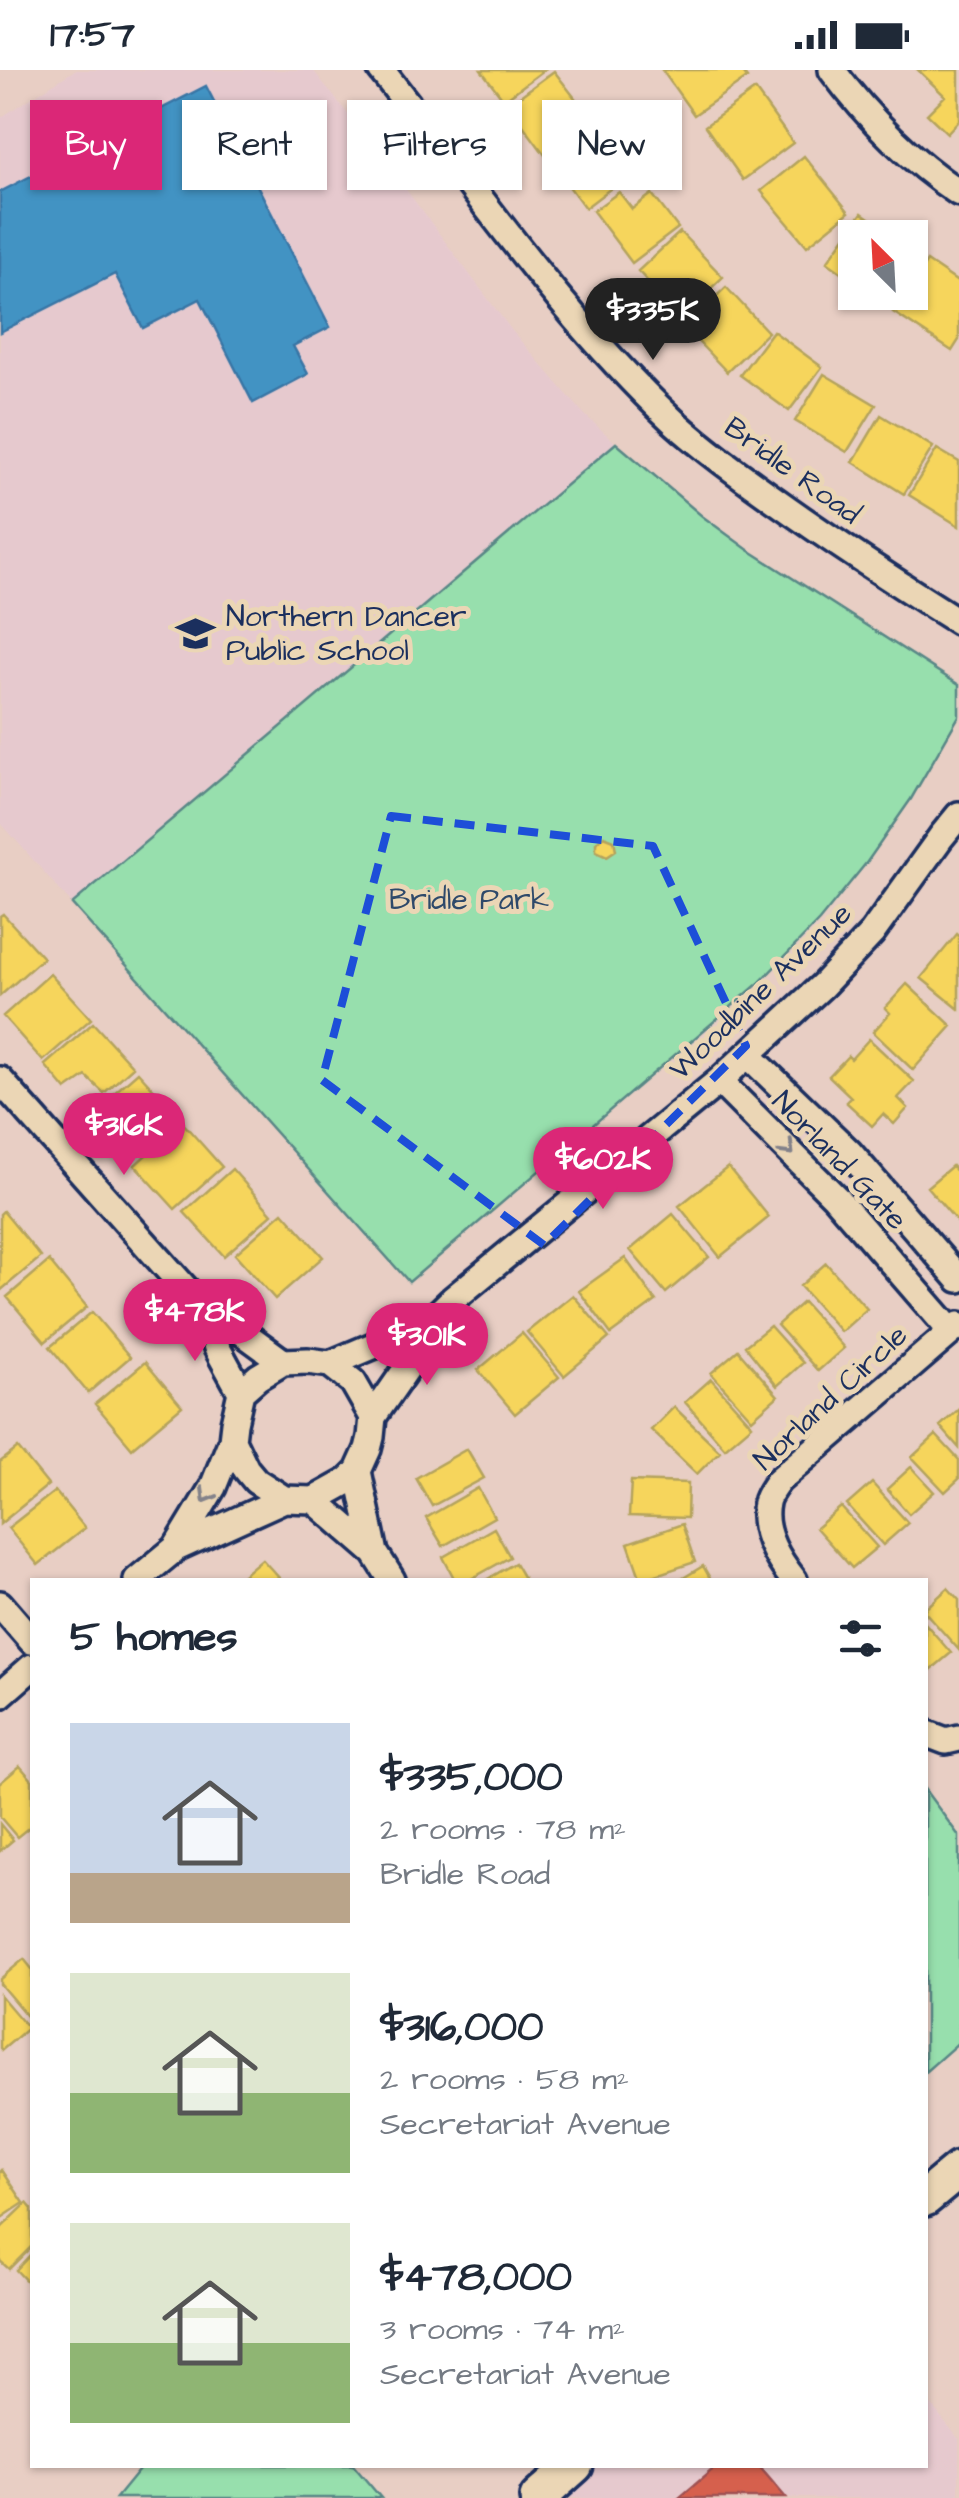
<!DOCTYPE html>
<meta charset="utf-8">
<style>
body{margin:0;font-family:"Architects Daughter",sans-serif;background:#f2f2f3;color:#1f2937;height:100vh;display:flex;flex-direction:column;font-size:38px;white-space:nowrap}
*{box-sizing:border-box;margin:0}
p{font-size:32px;color:#747a83}
.icon{flex:none;width:55px;height:55px;fill:none;stroke:currentColor;stroke-width:2;stroke-linecap:round;stroke-linejoin:round}
.map{position:relative;flex:1;overflow:hidden}
.side{position:absolute;left:30px;top:1508px;width:898px;height:890px;display:flex;flex-direction:column;background:#fff;border-radius:0px;box-shadow:0 2px 8px #0004}
.side>*{flex:none}
.banner{position:absolute;left:30px;top:30px;width:900px;height:90px;display:flex;gap:20px}
.needle{width:65px;rotate:336deg}
.tools{position:absolute;left:838px;top:150px;display:grid;gap:20px}
.tools a{display:grid;place-items:center;width:90px;height:90px;border-radius:0px;background:#fff;box-shadow:0 2px 8px #0004;font-size:50px}
.price{position:absolute;translate:-50% -85px;padding:0 22px;border-radius:35px;background:#db2777;color:#fff;font-size:32px;line-height:65px;filter:drop-shadow(0 2px 5px #0008)}
.price::after{content:'';position:absolute;left:50%;top:60px;width:30px;height:22px;margin-left:-15px;background:inherit;clip-path:polygon(0 0,100% 0,50% 100%)}
.price.selected{background:#222;color:#fff}
ul{padding:0;list-style:none}
li{display:flex;align-items:center;gap:30px;height:250px;padding:0 40px}
li span{display:grid;place-items:center;flex:none;width:280px;height:200px;border-radius:0px;color:#555}
li>.icon{margin-inline-start:auto}
span .icon{width:120px;height:120px;fill:#fffc;stroke-width:1}
li b{font-size:42px}
h2{display:flex;justify-content:space-between;align-items:center;height:120px;padding:0 40px;font-size:42px}
.pill{padding:0 35px;border-radius:0px;background:#fff;box-shadow:0 2px 8px #0004;font-size:35px;line-height:90px}
.pill.selected{background:#db2777;color:#fff}
.status{display:flex;justify-content:space-between;align-items:center;height:70px;padding:0 50px;background:#fff;direction:ltr}
.status svg{height:28px;fill:currentColor}
.map>svg:first-child{display:block}
.built{fill:#e6c9ce}
.green{fill:#97dfad;stroke:#598786;stroke-width:2.5}
.homes{fill:#f6d55c;stroke:#b4a35d;stroke-width:2.5}
.shops{fill:#d6604d;stroke:#9e5152;stroke-width:2.5}
.schools{fill:#4393c3;stroke:#3775a5;stroke-width:2.5}
.lines{fill:none;stroke-linecap:round;stroke-linejoin:round}
.street-casing{stroke:#1b2f5e;stroke-width:32}
.secondary-casing{stroke:#1b2f5e;stroke-width:42}
.street{stroke:#ebd6b5;stroke-width:25}
.secondary{stroke:#ebd6b5;stroke-width:35}
.oneway{stroke:#83828a}
.marked{fill:none;stroke:#1d4ed8;stroke-width:8;stroke-dasharray:20 12;stroke-linejoin:round}
.labels{text-anchor:middle;stroke-width:10;stroke-linejoin:round;paint-order:stroke}
.street-label{font-size:30px;fill:#1b2f5e;stroke:#ebd6b5}
.poi-label{font-size:30px;fill:#1b2f5e;stroke:#ebd6b5;text-anchor:start}
.park-label{font-size:30px;fill:#2e496a;stroke:#ebd6b5}
</style>
<div class="status"><b>17:57</b><svg viewBox="0 0 49 12"><path d="M0 12V9h3v3zM5 12V6h3v6zM10 12V3h3v9zM15 12V0h3v12zM26 1h20v11H26zM47 4h2v5h-2z"/></svg></div>
<div class="map">
<svg width="959" height="2428" viewBox="0 0 959 2428">
<rect width="100%" height="100%" fill="#e8cec4"/>
<filter id="ink" filterUnits="userSpaceOnUse"><feTurbulence type="fractalNoise" baseFrequency=".01" numOctaves="2"/><feDisplacementMap in="SourceGraphic" scale="20" xChannelSelector="R" yChannelSelector="G"/><feConvolveMatrix kernelMatrix="1 2 1 2 8 2 1 2 1" color-interpolation-filters="sRGB"/></filter>
<g filter="url(#ink)">
<path class="built" d="M75 0H313L369 70 513 262 585 345 616 373 72 834 0 752V48Z
M925 2327 959 2369V2428H538L575 2395H925Z"/>
<path class="green" d="M616 373 702 446 747 479 959 615V646L911 729 867 792 819 851 759 913 409 1212 72 834Z
M925 1720 959 1766V1972L925 2002Z
M143 2395H353L381 2428H116Z"/>
<path class="homes" d="M481 0H544L504 30Z
M662 0H741L747 8 694 45Z
M918 0H959V50L947 63 927 44 945 26Z
M554 1 592 50 545 85 508 35Z
M755 20 793 73 743 110 705 56Z
M594 54 631 103 585 138 548 88Z
M804 86 849 142 807 176 761 121Z
M619 122 632 139 652 124 678 158 632 193 593 141Z
M862 143 897 168H855V212L827 192Z
M680 162 723 207 681 247 638 201Z
M927 191 959 213V270L952 281 893 242 905 222H910V216Z
M726 217 768 262 727 302 684 257Z
M773 261 822 297 789 341 740 305Z
M824 304 876 335 847 382 795 351Z
M881 345 933 377 904 424 853 392Z
M937 379 959 392V456L909 425Z
M604 766 614 770 616 780 607 786 596 781V772Z
M3 844 43 888 0 926V846Z
M957 864 959 866V939L921 908Z
M50 904 91 949 43 991 3 946Z
M907 914 952 956 913 1000 873 962 890 943 885 938Z
M93 953 133 997 104 1023 86 1006 66 1020 45 995Z
M869 969 914 1011 898 1028 908 1038 894 1054 883 1044 872 1056 846 1032 851 1027 829 1006 848 986 851 989Z
M138 1002 178 1046 130 1088 90 1044Z
M182 1052 222 1097 175 1139 135 1095Z
M952 1096 959 1104V1154L927 1117Z
M728 1097 769 1147 720 1187 679 1136Z
M232 1099 272 1144 224 1186 184 1142Z
M3 1141 41 1187 0 1221V1144Z
M283 1142 323 1187 275 1229 235 1184Z
M673 1144 709 1187 666 1223 630 1180Z
M625 1188 656 1231 611 1264 579 1221Z
M49 1191 87 1237 45 1272 7 1227Z
M826 1193 867 1239 841 1262 800 1216Z
M573 1225 609 1268 564 1306 527 1262Z
M803 1232 844 1278 818 1301 777 1255Z
M92 1242 130 1287 88 1323 50 1277Z
M770 1256 803 1293 777 1316 745 1276Z
M522 1263 559 1307 515 1344 478 1300Z
M738 1280 778 1326 752 1349 711 1303Z
M145 1292 182 1336 132 1378 95 1334Z
M711 1309 752 1355 725 1378 685 1332Z
M674 1337 720 1381 697 1404 651 1360Z
M959 1339V1378L940 1356Z
M936 1365 959 1390V1409L945 1422 912 1387Z
M18 1378 48 1415 0 1454V1392Z
M467 1379 484 1408 432 1436 416 1408Z
M911 1397 934 1422 909 1444 887 1419Z
M631 1411 688 1413 687 1448 629 1446Z
M872 1413 908 1453 883 1475 847 1435Z
M478 1418 494 1447 443 1476 426 1448Z
M55 1421 85 1458 38 1495 8 1458Z
M841 1437 877 1477 852 1498 816 1458Z
M682 1454 695 1492 641 1510 628 1473Z
M494 1458 510 1487 469 1510H455L443 1487Z
M262 1489 281 1510H237Z
M515 1493 525 1510H486Z
M703 1496 711 1510H680Z
M948 1518 959 1530V1580L925 1542V1539Z
M925 1553 951 1583 926 1604 925 1603Z
M20 1696 32 1710V1755L17 1767 0 1747V1713Z
M0 1754 13 1770 0 1781Z
M24 1889 32 1899V1952L0 1914V1909Z
M0 1925 28 1958 2 1980 0 1978Z
M2 2100 24 2133 0 2149V2102Z
M27 2133 32 2139V2176L9 2199 0 2191V2159Z
M32 2183V2217L16 2200Z"/>
<path class="shops" d="M718 2395H758L786 2428H679Z"/>
<path class="schools" d="M206 16 330 257 293 276 308 304 253 333 200 229 143 258 115 204 0 262V122Z"/>
<g class="lines">
<defs>
<path id="street" d="M381 0C476 119 561 246 673 351 705 380 740 405 775 430 835 473 897 513 959 552
M832 0C867 47 910 90 959 123
M748 985 849 1082 959 1209
M0 1010 207 1243 238 1259 283 1292
M719 1011 835 1127 951 1261
M207 1243 217 1278 241 1322
M308 1291 330 1294 353 1312 373 1347 371 1367 368 1379 358 1401 348 1411 314 1430 284 1429 256 1411 246 1399 232 1370 234 1353 241 1322 258 1307 283 1292Z
M330 1294 387 1270 422 1259 453 1229 719 1011 823 915 872 863 941 767 959 745
M373 1347 409 1295 422 1259
M358 1401 375 1483
M314 1430 375 1483 392 1510
M176 1478 213 1417 232 1370
M137 1510 176 1478 284 1429
M794 1510C778 1490 760 1462 766 1433 767 1426 774 1417 778 1411L959 1255
M0 1534 32 1571
M0 1625 32 1597
M925 1663 946 1671 959 1668"/>
<path id="secondary" d="M925 2128 959 2100
M538 2428 575 2395"/>
</defs>
<use href="#street" class="street-casing"/>
<use href="#secondary" class="secondary-casing"/>
<use href="#street" class="street"/>
<use href="#secondary" class="secondary"/>
</g>
<defs><path id="oneway-chevron" d="M-2-3.5L2.5 0L-2 3.5" fill="none" stroke-width="1.6" stroke-linecap="round" stroke-linejoin="round" transform="scale(2.5)"/></defs>
<g class="oneway">
<use href="#oneway-chevron" transform="translate(788 1079) rotate(45)"/>
<use href="#oneway-chevron" transform="translate(207 1426) rotate(120)"/>
</g>
</g>
<path class="marked" d="M391 746 653 776 746 976 544 1175 322 1010Z"/>
<defs>
<symbol id="school-bare" viewBox="-9 -9 18 18"><path d="M0-5L7-2L0 1L-7-2ZM-4 1L0 2.5L4 1V4Q0 6-4 4Z" fill="#1b2f5e" stroke="#ebd6b5" stroke-width="2.5" paint-order="stroke"/></symbol>
</defs>
<g fill-rule="evenodd">
<use href="#school-bare" x="168" y="536" width="55" height="55"/>
</g>
<g class="labels">
<g class="street-label">
<text transform="translate(793 400) rotate(36)" y="10">Bridle Road</text>
<text transform="translate(760 921) rotate(-44)" y="10">Woodbine Avenue</text>
<text transform="translate(840 1090) rotate(46)" y="10">Norland Gate</text>
<text transform="translate(830 1327) rotate(-43)" y="10">Norland Circle</text>
</g>
<g class="poi-label">
<text x="226" y="556">Northern Dancer<tspan x="226" dy="34">Public School</tspan></text>
</g>
<g class="park-label">
<text x="469" y="839">Bridle Park</text>
</g>
</g>
</svg>
<div class="tools">
<a><svg class="needle" viewBox="-14 -14 28 28"><path d="M0-13l5 13h-10z" fill="#e53935"/><path d="M0 13l5-13h-10z" fill="#747a83"/></svg></a>
</div>
<b class="price selected" style="left:653px;top:293px">$335K</b>
<b class="price" style="left:124px;top:1108px">$316K</b>
<b class="price" style="left:603px;top:1142px">$602K</b>
<b class="price" style="left:195px;top:1294px">$478K</b>
<b class="price" style="left:427px;top:1318px">$301K</b>
<div class="banner">
<a class="pill selected">Buy</a>
<a class="pill">Rent</a>
<a class="pill">Filters</a>
<a class="pill">New</a>
</div>
<section class="side">
<h2>5 homes<svg class="icon" aria-label="filters" viewBox="0 0 24 24"><path d="M4 7h16M4 17h16"/><circle cx="9" cy="7" r="2"/><circle cx="15" cy="17" r="2"/></svg></h2>
<ul>
<li><span style="background:linear-gradient(#c9d6e8 75%,#b9a48a 0)"><svg class="icon" aria-label="home" viewBox="0 0 24 24"><path d="M3 11l9-7 9 7M6 9v11h12V9"/></svg></span><div><b>$335,000</b><p>2 rooms · 78 m²</p><p>Bridle Road</p></div></li>
<li><span style="background:linear-gradient(#dfe7d0 60%,#8fb573 0)"><svg class="icon" aria-label="home" viewBox="0 0 24 24"><path d="M3 11l9-7 9 7M6 9v11h12V9"/></svg></span><div><b>$316,000</b><p>2 rooms · 58 m²</p><p>Secretariat Avenue</p></div></li>
<li><span style="background:linear-gradient(#dfe7d0 60%,#8fb573 0)"><svg class="icon" aria-label="home" viewBox="0 0 24 24"><path d="M3 11l9-7 9 7M6 9v11h12V9"/></svg></span><div><b>$478,000</b><p>3 rooms · 74 m²</p><p>Secretariat Avenue</p></div></li>
</ul>
</section>
</div>
